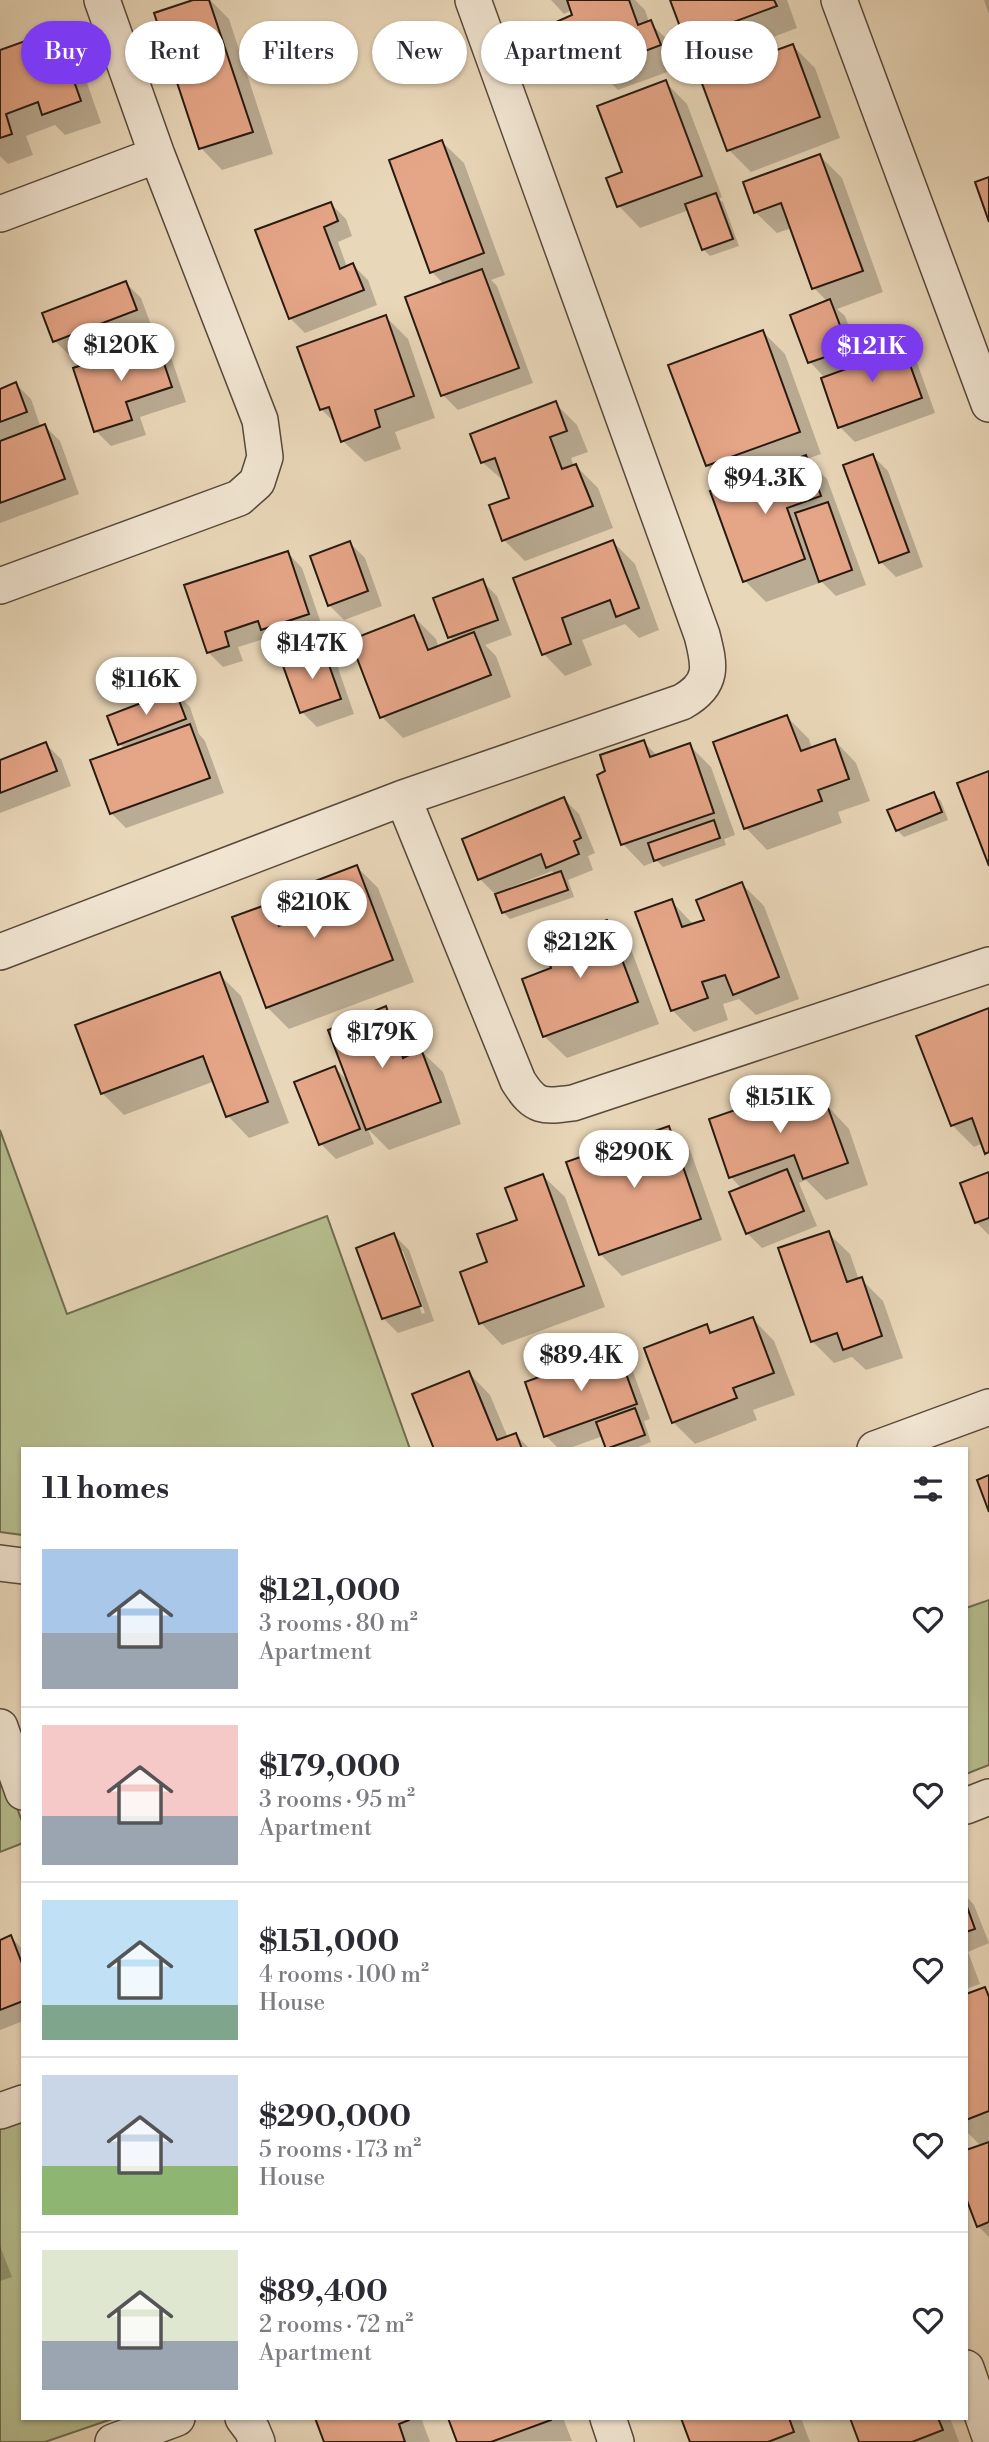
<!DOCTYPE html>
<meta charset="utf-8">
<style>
body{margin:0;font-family:"Libre Bodoni",serif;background:#f7f7f7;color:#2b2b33;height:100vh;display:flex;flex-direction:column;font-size:26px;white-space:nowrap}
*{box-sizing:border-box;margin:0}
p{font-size:23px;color:#7c7c81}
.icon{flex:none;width:38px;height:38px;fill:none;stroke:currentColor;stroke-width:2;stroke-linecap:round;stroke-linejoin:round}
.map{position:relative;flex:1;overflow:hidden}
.side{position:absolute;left:21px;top:1447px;width:947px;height:973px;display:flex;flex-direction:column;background:#fff;border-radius:0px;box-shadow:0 2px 5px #0004}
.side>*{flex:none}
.guide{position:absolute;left:21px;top:21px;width:948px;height:63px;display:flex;gap:14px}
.price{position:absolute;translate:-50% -60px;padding:0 16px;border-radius:24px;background:#fff;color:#222;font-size:23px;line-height:46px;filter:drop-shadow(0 2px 4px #0008)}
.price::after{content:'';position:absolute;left:50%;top:42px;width:21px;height:16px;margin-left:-10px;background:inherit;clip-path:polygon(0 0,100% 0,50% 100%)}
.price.active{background:#7c3aed;color:#fff}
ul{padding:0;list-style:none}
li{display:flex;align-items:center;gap:21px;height:175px;padding:0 21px}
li+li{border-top:2px solid #e1e1e2}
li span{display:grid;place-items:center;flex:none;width:196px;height:140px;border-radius:0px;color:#555}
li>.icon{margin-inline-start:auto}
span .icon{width:84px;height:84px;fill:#fffc;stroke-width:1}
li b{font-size:30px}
h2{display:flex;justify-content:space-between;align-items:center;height:84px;padding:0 21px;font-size:30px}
.tag{padding:0 24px;border-radius:32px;background:#fff;box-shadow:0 2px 5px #0004;font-size:24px;line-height:63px}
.tag.active{background:#7c3aed;color:#fff}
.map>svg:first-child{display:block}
.green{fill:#b6be8f;stroke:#6e6c50;stroke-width:2}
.shadow{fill:#0003;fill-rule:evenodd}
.building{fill:#e5a587;stroke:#271a10;stroke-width:2}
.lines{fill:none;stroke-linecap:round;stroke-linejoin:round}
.street-casing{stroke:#58493a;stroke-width:38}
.street{stroke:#f1e5d2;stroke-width:35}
</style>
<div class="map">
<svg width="989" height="2442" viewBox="0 0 989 2442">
<rect width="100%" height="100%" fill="#e9d7b9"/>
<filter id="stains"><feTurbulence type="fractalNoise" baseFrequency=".00286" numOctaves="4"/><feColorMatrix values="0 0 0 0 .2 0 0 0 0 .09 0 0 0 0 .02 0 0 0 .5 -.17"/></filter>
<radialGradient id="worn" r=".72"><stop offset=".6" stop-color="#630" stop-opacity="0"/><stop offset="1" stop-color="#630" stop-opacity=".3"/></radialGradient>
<path class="green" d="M0 1130 67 1314 327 1216 410 1449H23V1535L0 1532Z
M989 1600V1765L966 1774V1608Z
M0 1762 23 1824V1843L0 1852Z
M23 2119V2418L112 2419 45 2442H0V2127Z"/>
<path class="shadow" d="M199 0H210L229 19 273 154 222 170 201 148Z
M551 0H635L645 10 649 22 672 44 681 67 618 90 602 74 592 78 570 57 575 16 572 10 564 14Z
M672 0H787L797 28 749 46 760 57 793 46 815 68 840 138 751 172 729 150 704 57 686 39Z
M984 0H989V14Z
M55 32 77 54 101 123 65 135 55 125 26 136 33 155 8 164 0 156V52Z
M665 82 687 104 722 197 719 199 723 202 739 246 710 256 703 249 689 210 640 228 619 206 624 173Z
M442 142 464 163 505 275 491 280 497 286 533 383 458 410 443 395 445 285 432 272Z
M820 156 842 178 883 292 837 309 845 316 859 354 899 339 914 354 935 413 855 442 840 427 825 378 810 362 792 316 828 302 814 288 792 228 777 233 755 212Z
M331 204 346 219 352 236 338 242 347 267 353 265 368 280 377 305 305 333 290 318Z
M126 283 141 298 151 325 70 356 55 341Z
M386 317 408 339 435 418 395 432 401 449 365 462 343 441 337 425 321 409Z
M763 332 785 354 821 454 807 459 827 479 866 585 836 596 822 582 766 602 745 581 728 486 707 465Z
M156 342 171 357 186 402 140 417 146 435 111 446 96 431Z
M16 384 31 399 41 428 45 426 60 441 79 494 0 523V390Z
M555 403 577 425 588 452 571 458 574 467 576 466 598 488 613 528 525 561 504 540 511 499 506 483 482 462Z
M873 456 888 471 923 567 896 577 881 562Z
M613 542 635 564 659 630 639 638 625 624 582 640 592 665 565 676 544 654 515 579Z
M350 543 365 558 382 606 344 620 329 605Z
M288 553 302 568 323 629 277 644 270 637 238 647 243 661 223 667 208 652Z
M482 581 497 596 512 635 485 645 496 656 511 697 403 738 382 717 414 617 436 639 439 648 454 642 450 637 435 599Z
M322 650 337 665 354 714 317 727 302 712 285 664Z
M175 692 190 707 199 734 205 741 224 793 126 828 111 813 125 749 120 744Z
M787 717 809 739 812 749 835 741 856 763 870 801 838 812 842 823 767 850 746 828Z
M643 742 658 756 689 745 711 767 735 835 724 839 726 845 663 867 657 861 644 866 623 844Z
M46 744 61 759 71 786 0 813V761Z
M934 794 941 801 948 820 904 837 897 830Z
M564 799 579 814 595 853 588 856 593 870 568 880 574 897 510 919 503 912 497 893 495 894 480 879ZM552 871 556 875 512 890 511 887Z
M357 867 378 888 414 982 289 1029 267 1007 271 905 290 923 322 911Z
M742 884 764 906 799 999 756 1015 739 999 723 1004 728 1020 694 1032 672 1010 671 901 694 925 706 921Z
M607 922 629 944 659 1024 567 1058 545 1037 524 980 553 969Z
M219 974 241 996 289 1123 249 1138 228 1116 215 1081 124 1115 102 1093Z
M386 1009 407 1030 415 1054 421 1051 443 1072 461 1124 389 1150 368 1129 374 1144 336 1159 321 1144 335 1068 350 1083Z
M989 1010V1155L983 1143 974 1147 952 1125Z
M809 1086 849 1129 868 1185 826 1200 806 1180 799 1183 817 1226 762 1248 747 1233 742 1189 731 1177Z
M668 1128 690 1150 722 1240 622 1276 600 1254Z
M989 1174V1235L976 1222Z
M543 1176 565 1197 605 1307 502 1345 481 1323 490 1263 519 1221Z
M828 1233 850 1254 859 1280 861 1279 883 1301 903 1358 866 1370 852 1357 834 1363 812 1341Z
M394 1235 409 1250 434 1321 398 1333 383 1318ZM399 1251H403L425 1313 422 1314Z
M753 1319 774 1341 795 1395 753 1410 757 1420 695 1444 673 1422 706 1326 714 1334Z
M616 1351 631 1366 650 1419 644 1421 651 1442 633 1449H608L603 1436 567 1449H559L546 1436Z
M469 1373 490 1395 508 1438 516 1435 530 1449H436Z
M966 1896 974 1905 989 1943 968 1952 980 1984 966 1989Z
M11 1937 23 1950V2021L0 2030V1942Z
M985 1989 989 1993V2237L978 2226 966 2193V2152L981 2146 966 2131V1996Z
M0 2246 12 2277 0 2281Z
M317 2418H421L430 2442H326Z
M450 2418H563L572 2441 459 2442Z
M683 2418H801L810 2442H692Z
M851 2418H950L959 2442H861Z"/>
<path class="building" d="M193 0H209L253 132 199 149 154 13Z
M567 0H629L638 25 651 20 661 45 595 70 587 50 569 57 556 22 572 15Z
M670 0H774L777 6 685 40Z
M56 30 81 101 42 115 38 102 6 114 12 134 0 138V50Z
M745 40 752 59 793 44 820 117 727 151 693 59Z
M666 80 702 176 617 207 606 178 622 172 597 106Z
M442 140 484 253 430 273 389 160Z
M820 154 863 271 812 289 781 203 754 213 743 182Z
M989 177V222L975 182Z
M716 193 733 239 702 250 685 204Z
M331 202 338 221 324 227 340 269 353 263 364 290 289 319 255 230Z
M482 269 519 368 441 396 405 297Z
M126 281 137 310 53 342 42 313Z
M830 299 849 349 808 363 790 315Z
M386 315 414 396 375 410 380 427 341 442 329 407 320 410 297 347Z
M763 330 800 432 706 466 668 365Z
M900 337 922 398 838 428 821 378 860 364 856 353Z
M156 340 172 387 126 402 132 420 94 432 73 368Z
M16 382 27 412 0 422V389Z
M556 401 567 431 550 437 562 469 576 464 593 506 502 541 489 505 509 498 495 458 481 463 470 434Z
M45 424 65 479 0 503V441Z
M873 454 909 552 879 563 843 465Z
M806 455 821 496 787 508 805 559 743 582 710 491Z
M828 502 852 570 819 582 795 513Z
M613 540 639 608 616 617 610 600 562 618 571 644 542 655 513 578Z
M350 541 368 591 328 606 310 556Z
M288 551 309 614 261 630 258 621 225 632 229 646 207 653 184 585Z
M483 579 498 620 448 638 433 598Z
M414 615 428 650 474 632 491 675 380 718 350 640Z
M323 648 341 699 300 713 282 663Z
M175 690 186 719 118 745 107 716Z
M787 715 801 751 835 739 849 779 818 790 822 801 744 829 713 742Z
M190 724 210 778 110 814 90 760Z
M644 740 650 757 690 743 714 813 621 845 597 775 605 771 600 755Z
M46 742 57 771 0 793V760Z
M989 771V866L957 783Z
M934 792 942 812 896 831 887 810Z
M564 797 581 838 574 841 579 854 546 868 541 854 478 880 462 839Z
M714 820 720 838 654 861 648 843Z
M357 865 393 960 266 1008 232 917 271 903 279 926 320 910 310 883Z
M561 871 568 890 502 913 495 894Z
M742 882 779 977 733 995 725 975 702 982 708 998 671 1011 635 912 672 899 682 927 704 920 696 900Z
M607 920 638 1002 543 1037 522 979 551 968 542 944Z
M220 972 268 1102 226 1117 203 1056 101 1094 75 1025Z
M386 1006 403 1058 421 1049 441 1102 366 1130 328 1030Z
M989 1008V1152L985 1154 972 1118 951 1126 916 1036Z
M335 1066 360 1129 319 1145 294 1082Z
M810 1084 818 1109 827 1105 848 1163 803 1179 794 1155 729 1178 709 1119Z
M669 1126 701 1219 599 1255 566 1162Z
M787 1169 804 1211 746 1234 729 1192Z
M989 1172V1218L975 1223 960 1183Z
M543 1174 584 1286 479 1324 460 1272 487 1262 477 1234 517 1220 505 1188Z
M829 1231 847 1282 862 1277 882 1336 843 1350 837 1333 811 1342 778 1248Z
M394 1233 421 1306 382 1319 356 1248Z
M753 1317 774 1373 733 1388 737 1398 672 1423 644 1348 707 1324 710 1333Z
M617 1349 637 1404 544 1437 525 1382Z
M469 1371 497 1440 516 1433 522 1449H434L412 1394Z
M635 1408 645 1435 606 1449 596 1422Z
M989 1475V1512L977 1480Z
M966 1904 975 1929 966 1932Z
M11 1935 23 1966V2001L0 2010V1940Z
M985 1987 989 1997V2111L966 2120V1994Z
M989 2142V2222L977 2227 966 2198V2150Z
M315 2418H409V2420L399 2424 405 2442H324Z
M448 2418H551V2420L491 2442H457Z
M681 2418H789L794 2432 768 2442H690Z
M850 2418H938L943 2430 912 2442H859Z"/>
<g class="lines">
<defs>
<path id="street" d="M839 0 989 404
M0 214 157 155
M0 586 239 498 257 482 265 457 260 420 157 155 102 0
M403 798 518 1081C535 1108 543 1107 573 1103L989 965
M0 952 403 798 682 702C714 684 710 666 702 635L473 0
M875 1449 989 1407
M0 1563 23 1566
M0 1727 23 1792
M966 1806 989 1797
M0 2111 23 2103
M966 2368 989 2434
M243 2418 252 2430 257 2442
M608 2418 616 2442
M113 2442 177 2418"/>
</defs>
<use href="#street" class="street-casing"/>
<use href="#street" class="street"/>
</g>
<rect width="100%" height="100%" filter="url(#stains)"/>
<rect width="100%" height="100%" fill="url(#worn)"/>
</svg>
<b class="price" style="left:121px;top:383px">$120K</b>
<b class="price active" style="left:872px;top:384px">$121K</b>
<b class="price" style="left:765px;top:516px">$94.3K</b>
<b class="price" style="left:312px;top:681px">$147K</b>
<b class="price" style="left:146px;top:717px">$116K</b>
<b class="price" style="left:314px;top:940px">$210K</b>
<b class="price" style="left:580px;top:980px">$212K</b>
<b class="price" style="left:382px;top:1070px">$179K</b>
<b class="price" style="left:780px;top:1135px">$151K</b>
<b class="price" style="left:634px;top:1190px">$290K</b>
<b class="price" style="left:581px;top:1393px">$89.4K</b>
<div class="guide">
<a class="tag active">Buy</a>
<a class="tag">Rent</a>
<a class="tag">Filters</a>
<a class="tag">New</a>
<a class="tag">Apartment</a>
<a class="tag">House</a>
</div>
<section class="side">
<h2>11 homes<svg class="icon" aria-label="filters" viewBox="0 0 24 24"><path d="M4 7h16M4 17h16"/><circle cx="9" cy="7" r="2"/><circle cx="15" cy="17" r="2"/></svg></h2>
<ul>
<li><span style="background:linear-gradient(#a9c7e8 60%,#9aa5b1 0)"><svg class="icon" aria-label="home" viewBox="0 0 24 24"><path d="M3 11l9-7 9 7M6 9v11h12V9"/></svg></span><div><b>$121,000</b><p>3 rooms · 80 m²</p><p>Apartment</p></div><svg class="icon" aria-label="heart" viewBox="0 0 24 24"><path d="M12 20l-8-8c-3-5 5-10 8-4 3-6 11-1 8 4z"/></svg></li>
<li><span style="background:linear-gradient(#f6c9c9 65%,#9aa5b1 0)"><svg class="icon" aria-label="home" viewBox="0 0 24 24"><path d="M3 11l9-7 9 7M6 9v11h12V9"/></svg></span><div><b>$179,000</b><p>3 rooms · 95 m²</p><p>Apartment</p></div><svg class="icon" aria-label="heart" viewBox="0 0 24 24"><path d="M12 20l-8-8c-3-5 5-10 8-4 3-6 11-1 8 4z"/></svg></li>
<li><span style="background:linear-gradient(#bfe0f5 75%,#7fa58c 0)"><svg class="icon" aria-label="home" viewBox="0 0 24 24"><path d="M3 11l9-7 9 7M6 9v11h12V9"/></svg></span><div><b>$151,000</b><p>4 rooms · 100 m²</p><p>House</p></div><svg class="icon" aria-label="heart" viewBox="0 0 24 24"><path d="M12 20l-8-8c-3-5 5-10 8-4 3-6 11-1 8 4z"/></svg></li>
<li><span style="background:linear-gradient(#c9d6e8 65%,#8fb573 0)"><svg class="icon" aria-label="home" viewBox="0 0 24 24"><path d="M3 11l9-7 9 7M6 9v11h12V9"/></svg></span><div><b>$290,000</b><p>5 rooms · 173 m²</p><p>House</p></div><svg class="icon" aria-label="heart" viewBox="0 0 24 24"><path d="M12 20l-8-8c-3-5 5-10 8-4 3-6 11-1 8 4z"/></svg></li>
<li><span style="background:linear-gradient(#dfe7d0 65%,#9aa5b1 0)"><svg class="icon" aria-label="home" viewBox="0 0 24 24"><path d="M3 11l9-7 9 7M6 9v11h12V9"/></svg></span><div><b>$89,400</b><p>2 rooms · 72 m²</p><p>Apartment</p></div><svg class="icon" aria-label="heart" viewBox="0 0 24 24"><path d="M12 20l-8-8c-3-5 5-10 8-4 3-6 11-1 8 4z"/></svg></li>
</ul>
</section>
</div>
